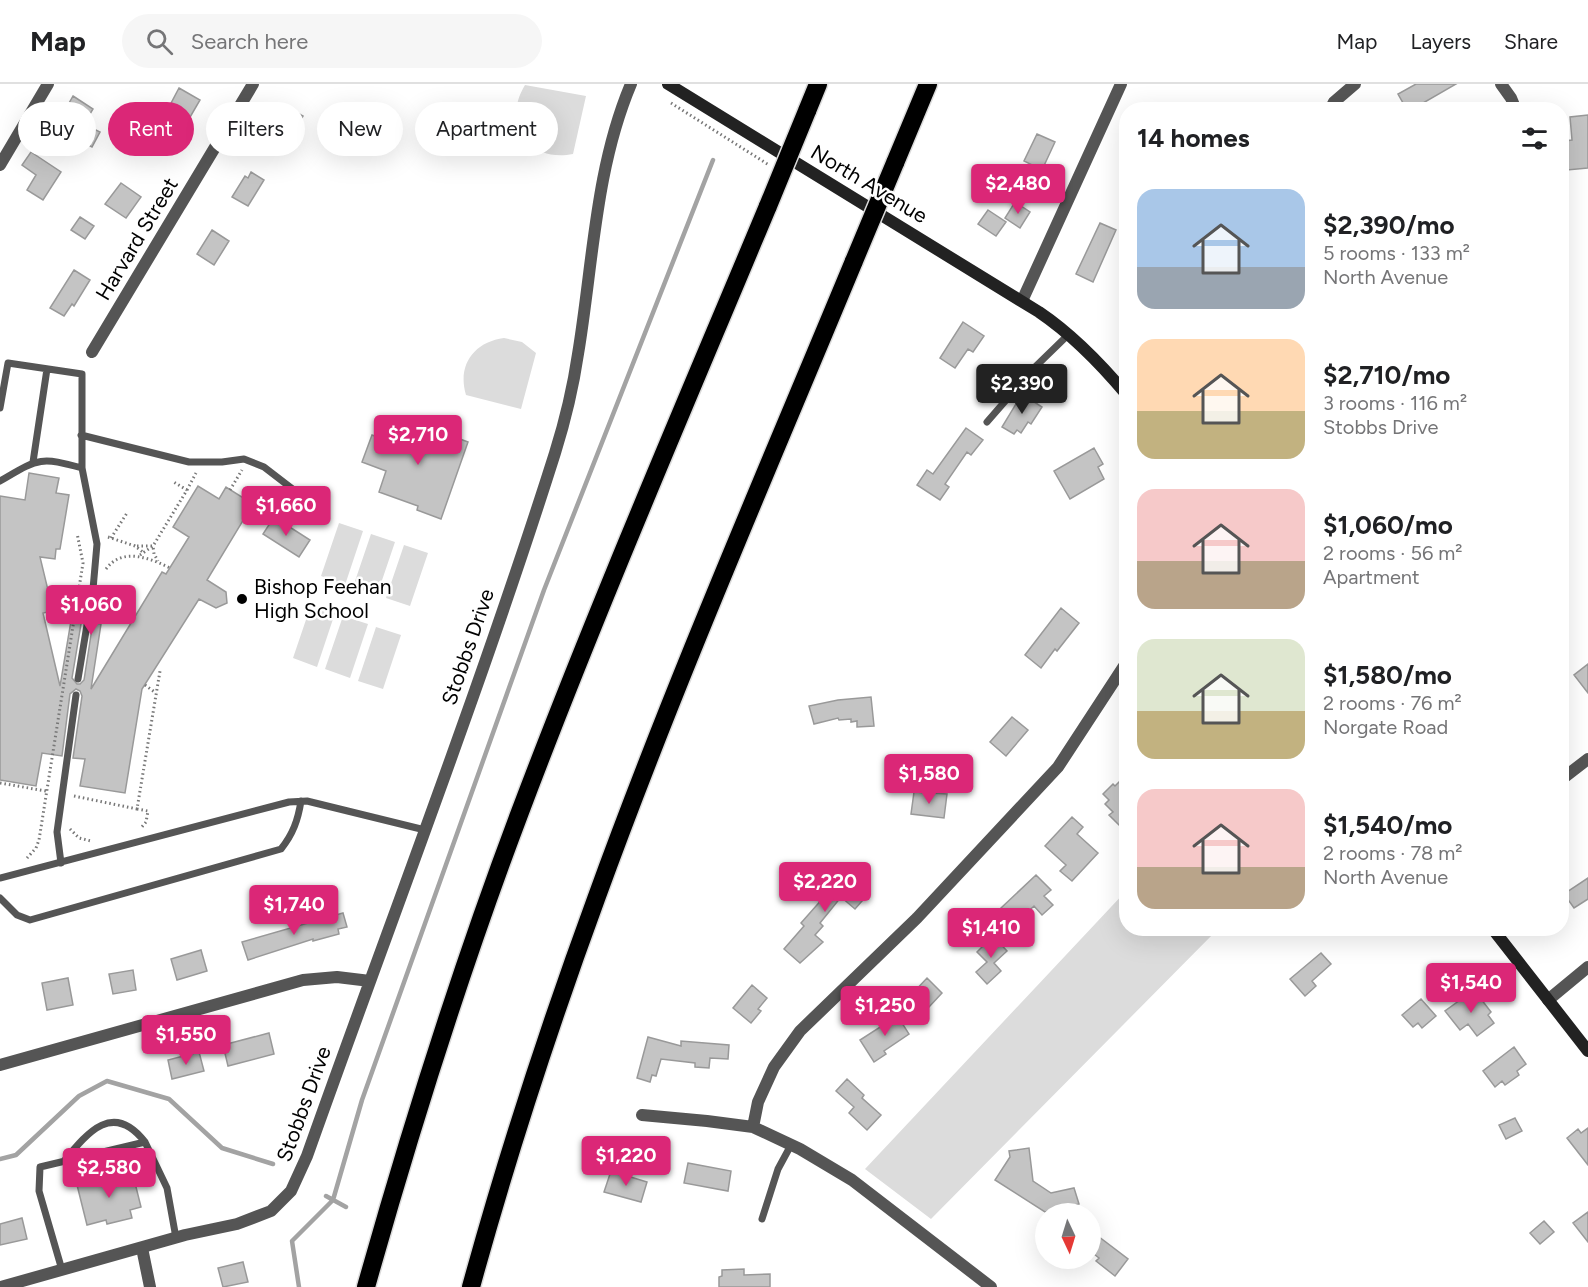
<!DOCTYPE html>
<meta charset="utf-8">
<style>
body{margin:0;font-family:Figtree,sans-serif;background:#f6f6f6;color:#202124;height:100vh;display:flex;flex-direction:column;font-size:22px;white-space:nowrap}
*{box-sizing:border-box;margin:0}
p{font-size:20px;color:#757577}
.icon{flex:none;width:33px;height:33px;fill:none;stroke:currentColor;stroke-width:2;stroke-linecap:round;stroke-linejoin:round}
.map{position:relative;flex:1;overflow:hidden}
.panel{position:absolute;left:1119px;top:18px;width:450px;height:834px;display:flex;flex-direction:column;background:#fff;border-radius:24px;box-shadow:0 6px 24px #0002}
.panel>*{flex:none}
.top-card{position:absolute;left:18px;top:18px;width:570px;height:54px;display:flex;gap:12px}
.needle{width:39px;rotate:176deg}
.buttons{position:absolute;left:1035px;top:1119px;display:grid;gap:12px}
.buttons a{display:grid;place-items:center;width:66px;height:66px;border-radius:50%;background:#fff;box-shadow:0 6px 24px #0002;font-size:30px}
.price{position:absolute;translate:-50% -51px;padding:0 14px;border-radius:6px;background:#db2777;color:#fff;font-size:20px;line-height:39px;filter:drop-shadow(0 2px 3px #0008)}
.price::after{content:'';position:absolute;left:50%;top:36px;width:18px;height:14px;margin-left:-9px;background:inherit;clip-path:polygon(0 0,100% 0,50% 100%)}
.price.active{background:#222;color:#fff}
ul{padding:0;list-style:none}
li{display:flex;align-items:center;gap:18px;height:150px;padding:0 18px}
li span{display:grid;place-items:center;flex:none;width:168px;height:120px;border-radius:18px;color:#555}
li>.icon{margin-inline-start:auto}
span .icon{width:72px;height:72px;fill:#fffc;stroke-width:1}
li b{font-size:26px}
h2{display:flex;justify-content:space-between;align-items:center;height:72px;padding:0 18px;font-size:26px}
.tag{padding:0 21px;border-radius:27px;background:#fff;box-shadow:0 6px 24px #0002;font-size:21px;line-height:54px}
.tag.active{background:#db2777;color:#fff}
header{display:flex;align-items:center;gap:36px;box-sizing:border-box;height:84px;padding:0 30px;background:#fff;border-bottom:2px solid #e0e0e0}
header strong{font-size:28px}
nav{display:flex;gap:33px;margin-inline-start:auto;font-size:21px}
.search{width:420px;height:54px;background:#f6f6f6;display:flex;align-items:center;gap:15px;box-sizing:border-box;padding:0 21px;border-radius:33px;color:#757577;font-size:22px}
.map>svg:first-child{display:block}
.green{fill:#dcdcdc}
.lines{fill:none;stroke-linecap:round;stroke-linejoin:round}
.stream{stroke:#a3a3a3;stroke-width:4.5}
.building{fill:#c4c4c4;stroke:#999;stroke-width:1.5}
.highway-casing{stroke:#dbdbdb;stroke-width:21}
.path{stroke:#777;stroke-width:3;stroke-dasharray:1.5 3;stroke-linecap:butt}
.lane{stroke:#555;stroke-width:7}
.street{stroke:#555;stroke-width:12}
.secondary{stroke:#222;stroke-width:12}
.highway{stroke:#000;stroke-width:18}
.highway-bridge-casing{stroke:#dbdbdb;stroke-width:21;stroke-linecap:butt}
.highway-bridge{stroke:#000;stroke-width:18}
.poi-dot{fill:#000;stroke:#fff;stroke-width:2}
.labels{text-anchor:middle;stroke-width:5;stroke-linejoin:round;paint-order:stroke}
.street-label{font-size:21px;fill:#000;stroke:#fff}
.poi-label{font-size:21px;fill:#000;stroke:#fff;text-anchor:start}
</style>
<header>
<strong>Map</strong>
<div class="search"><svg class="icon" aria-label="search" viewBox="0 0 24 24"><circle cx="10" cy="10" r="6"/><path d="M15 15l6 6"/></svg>Search here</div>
<nav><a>Map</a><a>Layers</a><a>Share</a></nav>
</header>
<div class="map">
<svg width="1588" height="1203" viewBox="0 0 1588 1203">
<rect width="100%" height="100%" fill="#fff"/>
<path class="green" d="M525 1 586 12 573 70C529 79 501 40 525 1Z
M504 254 522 258 536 269 521 325 466 311C457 281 474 258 504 254Z
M339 439 363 447 345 501 321 492Z
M371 450 395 458 377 511 353 503Z
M404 461 428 469 410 522 386 514Z
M311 521 335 529 317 583 293 574Z
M343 532 368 540 350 594 325 585Z
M376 543 401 551 383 605 358 597Z
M1126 807V844L1218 845 931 1135 865 1085Z"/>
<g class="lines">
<path class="stream" d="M0 1075 16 1071 79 1012 107 997 169 1015 222 1064 273 1080
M326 1112 346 1123
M299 1203 292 1157 333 1116 362 1016 544 506 713 76"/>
</g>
<path class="building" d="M1416 0H1456L1411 26H1407L1398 10Z
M179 4 200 16 189 35 169 23Z
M73 12 93 25 84 40 64 28Z
M141 22 153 29 146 41 134 34Z
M285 22 303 32 284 67 266 57Z
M1588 31V84L1567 86 1564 57 1572 56 1570 33Z
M84 40 100 48 92 63 77 55Z
M1037 50 1055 58 1042 86 1024 77Z
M31 68 61 88 43 116 27 106 36 91 22 81Z
M251 88 264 96 248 122 232 113 245 92 248 94Z
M121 99 141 113 126 134 105 120Z
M1015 118 1030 128 1020 144 1005 134Z
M988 126 1006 138 996 152 978 140Z
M80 133 94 142 85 155 71 146Z
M1100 139 1116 146 1093 198 1076 190Z
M212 146 229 157 214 181 197 170Z
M74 186 90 196 74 222 72 220 64 232 50 224Z
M963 238 984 252 973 268 968 265 955 284 940 274Z
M1022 310 1042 323 1031 340 1028 338 1021 349 1017 346 1014 350 1002 343Z
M404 334 468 358 441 435 417 426 418 422 379 408 386 387 362 378 372 351 394 359Z
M966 344 983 356 971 371 967 368 945 400 949 403 940 416 917 401 927 386 933 390Z
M1094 364 1103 380 1098 383 1104 395 1070 415 1054 387Z
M29 389 59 394 56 409 69 411 60 465H56L55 475 40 473 53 527 43 529 60 602 72 531 82 534 72 594 77 600H80L84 596 93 538 101 540 91 605 162 488 166 490 189 453 173 443 198 402 219 415 226 403 253 420 207 496 226 508 227 519 216 524 199 515 142 605 125 709 80 702 85 675 73 674 82 612 80 607 76 605 70 610 62 672 42 669 36 702 0 696V412L25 416Z
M274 433 310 456 299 473 263 450Z
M1061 524 1079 539 1057 567 1055 565 1041 584 1025 571Z
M1588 580V609L1574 591Z
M871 613 874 642 857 643V637L851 638V635L839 636 838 634 814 640 809 622 838 616Z
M1012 633 1028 646 1006 672 990 658Z
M1126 691V741L1124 738 1120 742 1109 731 1113 728 1105 720 1109 716 1103 710 1113 700 1115 702Z
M914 708 947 710 944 734 911 730Z
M1072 733 1083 743 1077 750 1098 769 1072 797 1060 787 1066 781 1045 762Z
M838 783 869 809 855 825 841 813 820 839 823 842 815 851 823 858 800 879 784 865 804 842 801 839 824 813 820 809 828 800 825 798Z
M1036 791 1051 806 1044 812 1053 821 1042 831 1034 822 1016 839 1001 824Z
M1588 794V815L1574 824 1564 810Z
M343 829 347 843 338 845 339 850 313 857V855L248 876 242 858Z
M993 852 1007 867 994 879 1001 887 987 900 976 888 987 878 977 868Z
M201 866 207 887 177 896 171 875Z
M1321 869 1331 880 1312 897 1316 902 1305 912 1290 895Z
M133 886 136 906 113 910 109 890Z
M68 894 73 921 47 926 42 899Z
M927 894 942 909 929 923 913 909Z
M752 901 767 914 758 925 761 927 751 939 733 924Z
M1474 906 1491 928 1488 931 1494 939 1477 952 1468 940 1460 946 1445 927Z
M1421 915 1436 932 1422 944 1418 939 1413 943 1402 931Z
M895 928 909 950 884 967 886 970 874 978 860 956 885 940 883 936Z
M269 949 274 970 228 982 223 961Z
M648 953 681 962V957L729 961 728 975 710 974 709 984 695 983V979L661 975 656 992 652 991 650 998 637 994Z
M1514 963 1526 980 1517 987 1519 991 1505 1001 1502 997 1495 1003 1483 987Z
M199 968 204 987 172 995 168 976Z
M847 995 864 1011 862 1014 881 1031 867 1046 849 1029 854 1023 836 1007Z
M1515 1034 1522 1047 1506 1055 1499 1041Z
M1588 1044V1081L1567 1054 1578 1045 1581 1049Z
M1029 1064 1033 1097 1051 1109 1074 1104 1079 1120 1045 1128 995 1096 1010 1073 1009 1067Z
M688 1079 731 1087 728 1107 684 1099Z
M132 1087 141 1123 130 1126 132 1134 107 1140 106 1136 87 1141 77 1101Z
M611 1087 647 1098 641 1118 604 1108Z
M1588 1128V1158L1573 1139Z
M22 1134 27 1155 0 1161V1140Z
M1544 1137 1554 1148 1540 1160 1530 1149Z
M1090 1146 1128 1175 1115 1192 1096 1177 1099 1174 1090 1167Z
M243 1178 248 1198 223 1203 218 1184Z
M744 1185V1191L770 1190V1203H719V1193L722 1192V1186Z"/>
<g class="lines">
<defs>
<path id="highway" d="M807 27 818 0
M895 79 928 0
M366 1203C411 1043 461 884 520 728 597 524 684 323 768 122
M471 1203C507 1072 549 943 596 815 674 600 766 389 854 177"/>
</defs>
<use href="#highway" class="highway-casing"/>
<path class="path" d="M671 19 769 81
M187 406 196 389
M230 406 242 386
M108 453 135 462 144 469
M111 454 127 429
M137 462H153L154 470 158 477
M140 471 153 462 187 406 172 397
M106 485C122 463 150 474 170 484
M50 515 78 509
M145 601 156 609
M0 699 46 707
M74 712 137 725 160 587
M137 725 148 727 146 738 141 744
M70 745 79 754 91 757
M27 774 36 764 39 756 83 479 77 449"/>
<path class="lane" d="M0 324 8 279 82 290V384L97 460 93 505 78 595
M987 338 1034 284 1069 250
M81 351 189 378H222L244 375 264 383 303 413
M33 378 47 285
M0 397C38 375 39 372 82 384
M61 779 57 748 76 611
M0 794 289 718 307 717 425 746
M0 814 17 831 30 836 281 765C293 750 298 736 301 717
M64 1077C88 1048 113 1017 145 1058
M762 1135 778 1085 791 1061
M62 1186 39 1107 40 1083 145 1058 167 1104 176 1154"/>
<path class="street" d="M1501 0 1511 14 1516 26
M1330 26 1334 18 1355 0
M0 81 48 0
M1022 217 1121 0
M92 268 253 0
M1562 695 1588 675
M1548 916 1588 883
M0 981 303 896 337 893 370 897
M642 1031 707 1037 753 1043 800 1065 852 1096 991 1203
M753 1043 758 1018 774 983 800 947 917 834 1058 683 1126 579
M142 1164 150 1203
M1 1203 185 1151 237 1140 271 1127 291 1107 307 1072C390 838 480 606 555 369 565 337 573 304 578 270 593 180 595 85 631 0"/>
<path class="secondary" d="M668 0 1039 228C1073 251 1100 279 1126 310
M1492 844 1588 967"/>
<use href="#highway" class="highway"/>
<defs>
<path id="highway-bridge" d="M768 122 807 27
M854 177 895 79"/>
</defs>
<use href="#highway-bridge" class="highway-bridge-casing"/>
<use href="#highway-bridge" class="highway-bridge"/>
</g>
<circle class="poi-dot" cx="242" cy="515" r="6"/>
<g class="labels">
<g class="street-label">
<text transform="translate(869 100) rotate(31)" y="7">North Avenue</text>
<text transform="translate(137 155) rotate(-59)" y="7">Harvard Street</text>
<text transform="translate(468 563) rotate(-71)" y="7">Stobbs Drive</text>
<text transform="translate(304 1020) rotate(-70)" y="7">Stobbs Drive</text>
</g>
<g class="poi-label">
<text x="254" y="510">Bishop Feehan<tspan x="254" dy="24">High School</tspan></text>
</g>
</g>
</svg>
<div class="buttons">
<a><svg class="needle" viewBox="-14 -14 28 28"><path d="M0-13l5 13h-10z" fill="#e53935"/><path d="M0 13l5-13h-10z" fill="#757577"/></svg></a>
</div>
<b class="price" style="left:1018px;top:131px">$2,480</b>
<b class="price active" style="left:1022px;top:331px">$2,390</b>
<b class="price" style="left:418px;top:382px">$2,710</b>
<b class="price" style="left:286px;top:453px">$1,660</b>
<b class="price" style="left:91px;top:552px">$1,060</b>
<b class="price" style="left:929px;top:721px">$1,580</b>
<b class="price" style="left:825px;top:829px">$2,220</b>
<b class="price" style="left:294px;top:852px">$1,740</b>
<b class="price" style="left:991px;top:875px">$1,410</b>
<b class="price" style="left:1471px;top:930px">$1,540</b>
<b class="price" style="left:885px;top:953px">$1,250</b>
<b class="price" style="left:186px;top:982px">$1,550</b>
<b class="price" style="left:626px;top:1103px">$1,220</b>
<b class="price" style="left:109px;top:1115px">$2,580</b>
<div class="top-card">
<a class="tag">Buy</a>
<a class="tag active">Rent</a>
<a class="tag">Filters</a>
<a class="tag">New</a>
<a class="tag">Apartment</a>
</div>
<section class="panel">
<h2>14 homes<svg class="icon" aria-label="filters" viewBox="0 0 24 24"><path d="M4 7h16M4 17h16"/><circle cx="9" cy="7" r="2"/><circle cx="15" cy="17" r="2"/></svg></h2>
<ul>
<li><span style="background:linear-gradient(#a9c7e8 65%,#9aa5b1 0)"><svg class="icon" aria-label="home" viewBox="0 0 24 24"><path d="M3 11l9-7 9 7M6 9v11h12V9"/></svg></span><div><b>$2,390/mo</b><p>5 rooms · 133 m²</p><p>North Avenue</p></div></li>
<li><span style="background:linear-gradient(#ffd9b3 60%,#c2b280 0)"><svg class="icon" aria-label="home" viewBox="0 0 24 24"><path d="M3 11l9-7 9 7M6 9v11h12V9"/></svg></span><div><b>$2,710/mo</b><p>3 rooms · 116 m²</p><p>Stobbs Drive</p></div></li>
<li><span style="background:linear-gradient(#f6c9c9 60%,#b9a48a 0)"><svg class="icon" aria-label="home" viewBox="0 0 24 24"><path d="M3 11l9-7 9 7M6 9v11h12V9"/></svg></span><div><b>$1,060/mo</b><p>2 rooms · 56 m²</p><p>Apartment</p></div></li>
<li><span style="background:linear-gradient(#dfe7d0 60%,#c2b280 0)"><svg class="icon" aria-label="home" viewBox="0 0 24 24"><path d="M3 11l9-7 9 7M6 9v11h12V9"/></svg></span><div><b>$1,580/mo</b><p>2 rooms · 76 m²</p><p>Norgate Road</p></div></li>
<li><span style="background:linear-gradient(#f6c9c9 65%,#b9a48a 0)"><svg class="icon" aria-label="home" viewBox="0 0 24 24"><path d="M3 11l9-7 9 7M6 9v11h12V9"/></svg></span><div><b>$1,540/mo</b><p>2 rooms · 78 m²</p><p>North Avenue</p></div></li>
</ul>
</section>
</div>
